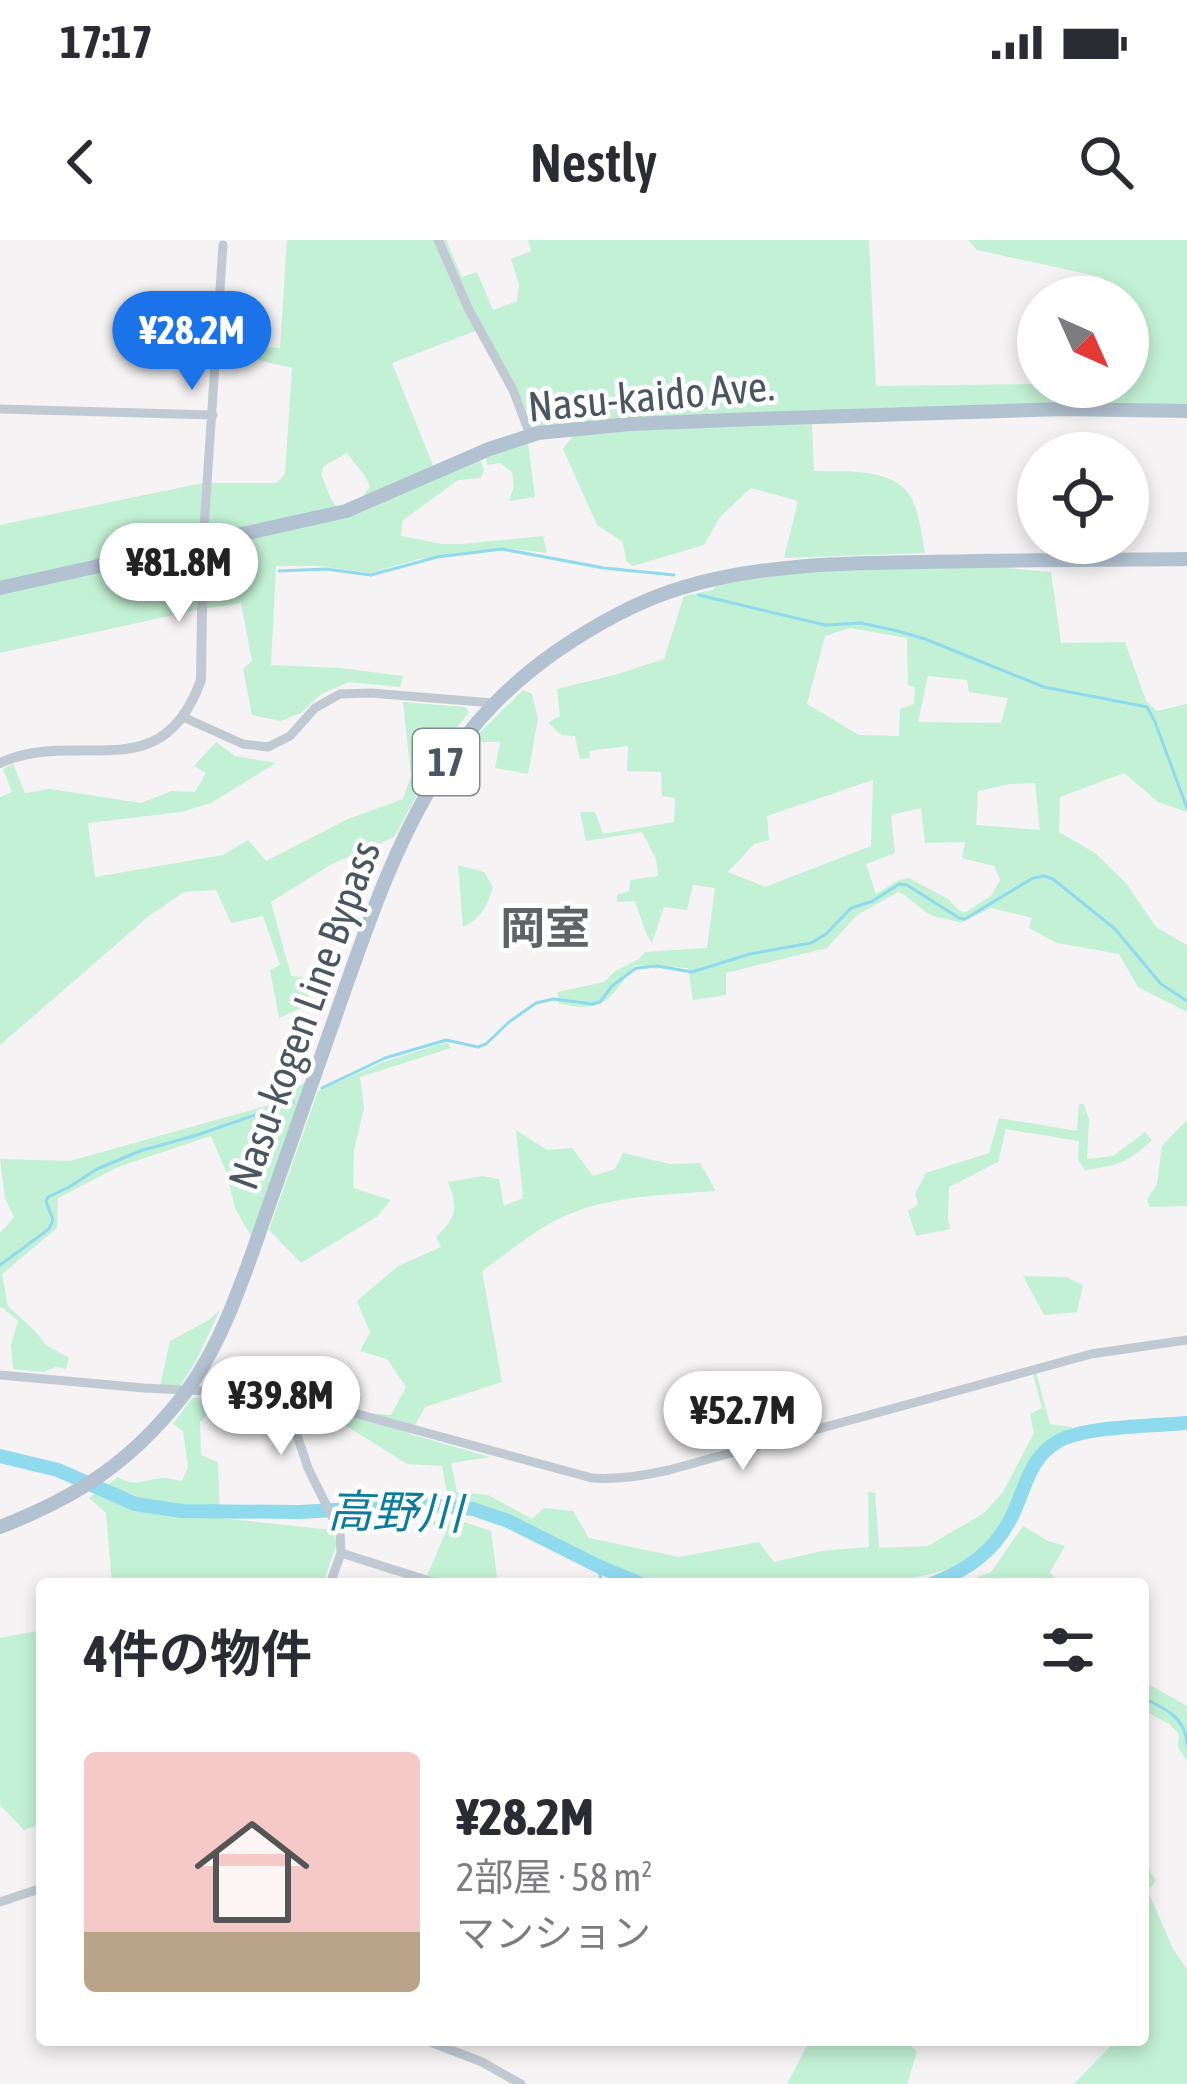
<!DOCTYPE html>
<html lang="ja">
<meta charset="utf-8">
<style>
body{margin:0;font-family:"Asap Condensed","Noto Sans JP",sans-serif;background:#f7f7f7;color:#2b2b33;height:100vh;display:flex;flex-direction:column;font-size:45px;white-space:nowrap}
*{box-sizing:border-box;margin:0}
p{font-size:39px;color:#7c7c81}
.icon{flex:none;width:66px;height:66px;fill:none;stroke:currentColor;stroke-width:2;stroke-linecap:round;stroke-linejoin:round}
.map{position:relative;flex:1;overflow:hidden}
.side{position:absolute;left:36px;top:1338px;width:1113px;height:468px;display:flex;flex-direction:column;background:#fff;border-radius:12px;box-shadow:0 6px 18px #0003}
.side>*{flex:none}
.needle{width:78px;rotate:135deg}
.fabs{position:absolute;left:1017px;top:36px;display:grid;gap:24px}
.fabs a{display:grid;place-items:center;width:132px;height:132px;border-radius:50%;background:#fff;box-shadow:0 6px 18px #0003;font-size:60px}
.price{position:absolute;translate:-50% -102px;padding:0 27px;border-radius:42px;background:#fff;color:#222;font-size:39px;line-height:78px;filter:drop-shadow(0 3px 6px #0008)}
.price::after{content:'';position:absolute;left:50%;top:72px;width:36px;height:27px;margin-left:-18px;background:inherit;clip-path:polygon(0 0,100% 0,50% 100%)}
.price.current{background:#1a73e8;color:#fff}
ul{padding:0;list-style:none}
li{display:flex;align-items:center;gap:36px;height:300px;padding:0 48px}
li span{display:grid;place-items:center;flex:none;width:336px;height:240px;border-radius:12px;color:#555}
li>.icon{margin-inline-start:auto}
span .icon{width:144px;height:144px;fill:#fffc;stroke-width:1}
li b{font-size:51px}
h2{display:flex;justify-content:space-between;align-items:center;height:144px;padding:0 48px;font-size:51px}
.status{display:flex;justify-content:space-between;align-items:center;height:84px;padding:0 60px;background:#fff;direction:ltr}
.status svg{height:33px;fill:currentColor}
header{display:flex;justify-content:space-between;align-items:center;height:156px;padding:0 48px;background:#fff;font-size:54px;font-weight:600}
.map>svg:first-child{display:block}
.green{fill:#c3f1d5;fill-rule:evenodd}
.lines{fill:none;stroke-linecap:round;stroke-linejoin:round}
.stream{stroke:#90daee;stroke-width:3}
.river{stroke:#90daee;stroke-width:14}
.minor{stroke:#c1cad2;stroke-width:9}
.tertiary{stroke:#c1cad2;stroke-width:10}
.primary{stroke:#b3c2d1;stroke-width:14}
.labels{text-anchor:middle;stroke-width:9;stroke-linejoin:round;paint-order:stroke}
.shield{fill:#fff;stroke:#808990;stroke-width:3}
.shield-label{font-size:39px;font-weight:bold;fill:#4a5661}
.street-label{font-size:42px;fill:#4a5661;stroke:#fff}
.neighbourhood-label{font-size:45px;font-weight:bold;fill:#5f6368;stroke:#fff}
.water-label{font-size:45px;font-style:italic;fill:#0c7c9b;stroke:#fff}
</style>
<div class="status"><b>17:17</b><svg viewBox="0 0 49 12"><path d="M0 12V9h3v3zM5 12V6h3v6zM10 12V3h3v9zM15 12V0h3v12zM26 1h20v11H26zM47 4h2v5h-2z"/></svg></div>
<header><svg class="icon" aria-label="back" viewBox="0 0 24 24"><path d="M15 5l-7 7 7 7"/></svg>Nestly<svg class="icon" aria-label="search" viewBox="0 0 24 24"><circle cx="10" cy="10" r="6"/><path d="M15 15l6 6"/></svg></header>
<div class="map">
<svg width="1187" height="1844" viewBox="0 0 1187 1844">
<rect width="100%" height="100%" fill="#f5f3f3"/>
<path class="green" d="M287 0H446L462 37 477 32 493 70 517 61 519 45 511 19 531 11 528 0H869L876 146 1038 144V147H1128V57H1106L1101 37 977 10 968 0H1187V166L535 187 483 88 392 123 434 228 365 258 364 254 370 247C366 234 355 225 347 213L324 226 321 234 331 259 339 270 480 220 484 230 481 238 458 240 402 281 401 296 442 304H461L543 296 547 313 503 308 419 319 371 333 319 326H276L271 425 340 428 403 436 400 447 349 442 321 454 301 473 281 481 252 475 243 429 252 421 241 363 196 370 0 413V285L203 243H276L285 234 292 128 258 120 260 107 280 108Z
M812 183 814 231C847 232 902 226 915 266 920 280 922 297 925 313L784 318 798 261 751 248 720 277 704 305 633 326 626 321 623 302 597 285 563 209 575 193Z
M528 203 535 257 509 261 514 246 512 232 500 223 487 225 486 217Z
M995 327 1051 332 1061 403 1125 402 1146 461 1157 471 1187 464V572L1158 562 1124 533 1060 557 1059 592 1095 613 1126 643 1156 687 1187 705V772L1138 747 1119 714 1057 703 1029 688 1032 678 991 668 961 683C951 679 941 679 931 675 920 670 911 657 898 652L857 675 827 708 726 733V755L693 760 688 728 635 725C609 759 604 775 558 763V752L604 742 615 731 639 719 645 712 707 708 715 648 693 645 687 670 664 667 652 703C642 690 642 675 634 661L617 662V655L629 651 630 640 658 636 656 619 642 592 586 601 580 572H595L603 594 674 582 675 558 662 556 661 532 627 531 628 506 589 511 590 518 580 519 575 496 562 495 548 483 560 476 557 449 618 434 664 419 684 356 712 350 719 343 821 329ZM850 388 907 398 908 445 915 447 914 464 900 469 899 496 859 495 807 464 825 396ZM928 436 967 440 969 452 1008 458 1001 483 918 482ZM873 540 871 606 765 647 728 632 754 604 769 600 767 576ZM1035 543 1040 590 976 585 978 551 1009 544ZM921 568 925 603 965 602 962 618 994 626 1000 640 991 656 966 672 960 671 948 659 909 638 899 640 876 654 866 624 895 613 891 575Z
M523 450 532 454 538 479 528 534 495 528 500 502H470Z
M403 462 465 467 469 472 446 502 394 597 332 624 271 662 291 736 303 737 310 764 279 778 270 730 280 725 263 676 231 683 216 650 184 652 149 676 0 805V557L12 552 3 529 13 524 25 553 50 549 141 563 172 551 195 552 206 533 194 526 216 502 235 516 276 523 211 563 181 572 88 583 95 637 223 615 248 600 266 621 348 579 403 559 411 536Z
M458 625 484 632 493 647C487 666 482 678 463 687Z
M447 802 451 808 360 837 364 869 354 910 353 948 391 960 378 976 301 1023 269 990 318 851 383 822Z
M306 842 252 998 235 968 227 934 211 896 118 927 58 958 57 988 2 1034 8 1066 35 1091 46 1105 69 1118 66 1129 56 1127 43 1132 13 1129 11 1105 18 1081 3 1068H0V993L14 977 5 958 0 919 70 921 269 865Z
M1079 864H1084L1089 880 1087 919 1113 916 1145 892 1152 900C1128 923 1116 926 1085 930L1078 919 1079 901 1006 889 998 922 949 947 948 978 950 989 916 996 908 971 918 965 915 954 926 933 989 913 999 878 1077 891Z
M1187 880V966L1150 967 1147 960 1157 944 1162 906Z
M516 890 547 910 572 908 593 936 615 929 623 913 670 924 700 923 716 951C673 954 617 956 577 971 542 983 512 1010 482 1031L502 1142 425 1167 410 1194 490 1217 451 1223 457 1252 488 1255 532 1279 544 1268 573 1271 589 1298 679 1317 759 1302 774 1322 822 1311 869 1307 868 1252 875 1253 879 1308 928 1306 984 1273 1003 1252 1034 1193 1030 1174 1042 1168 1033 1134 1036 1132 1050 1184 1072 1187 1071 1192C1012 1213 1023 1270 984 1308 964 1327 933 1334 907 1339L909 1344H618L622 1332 518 1281 448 1258 442 1226 407 1224 337 1180 299 1184 269 1174 245 1187 227 1182 219 1165 200 1182 201 1215 218 1222 220 1278 332 1290 337 1303 323 1344H112L106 1273 89 1258 118 1237C134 1248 146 1239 163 1238 170 1238 176 1240 182 1241L188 1227 183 1191 173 1184 192 1158 251 1155 289 1158 343 1171 391 1175 406 1147 387 1119 360 1111 370 1092 357 1061 398 1026 441 1007 436 997C456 978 459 968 448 942L483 936 499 939 504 966 523 958Z
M1023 1036 1066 1037 1083 1045 1077 1072 1044 1075Z
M220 1070 197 1119 180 1146H160L170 1101 209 1080Z
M420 1280 464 1282 491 1291 498 1344H459L427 1336 447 1289Z
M1023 1286 1048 1301 1065 1306 1050 1332 1057 1340 1055 1344H961L991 1332Z
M42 1390V1583L24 1590 0 1565V1398Z
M1143 1441 1187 1466V1521L1178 1507 1179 1494 1169 1484 1143 1470Z
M1143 1624 1147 1626 1156 1641 1148 1651 1173 1709 1187 1729V1844H1074L1116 1800H1143Z
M810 1800H911L909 1804 917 1812 907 1844H787Z"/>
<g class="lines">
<path class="stream" d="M279 331 326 329 371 335 437 317 502 309 604 328 674 335
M699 355 825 385 861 383 898 391 925 399 1044 447 1147 467 1155 482 1187 568
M322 848 385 818 446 800 478 807 486 804 509 782 536 763 554 759 592 764 600 762 612 746 636 728 657 726 692 732 750 714 811 703 826 694 851 668 873 661 899 644 907 645 959 678 965 679 1033 638 1044 636 1053 639 1115 689 1161 744 1187 761
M0 1025 49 989 53 980 46 961 48 957 69 947 97 929 140 911 197 895 293 862
M598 1326 602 1344
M1143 1458C1165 1468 1186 1478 1187 1504"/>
<path class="river" d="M0 1216 58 1230 135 1264 182 1271 299 1272 426 1265 473 1269 508 1281 598 1326 641 1344
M932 1344C966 1330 992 1314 1010 1280 1025 1252 1027 1220 1057 1202 1083 1186 1154 1186 1187 1183"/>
<path class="minor" d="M438 0 469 70 513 150 530 195
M0 169 213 175
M203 303 223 5
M183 477 243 504 268 507 290 496 315 468 340 454 371 453 493 463
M0 1135 144 1148 288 1155 592 1238C619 1240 643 1236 669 1230L1091 1114 1187 1100
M278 1154 289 1171 308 1228 340 1293 341 1313 330 1344
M341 1313 439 1344
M0 1662 42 1648
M425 1800 482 1822 521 1844"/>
<path class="tertiary" d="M0 523C79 487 161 552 201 440L203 303"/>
<path class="primary" d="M0 348 346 271 489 209 538 193 630 184 755 179 1063 169 1187 171
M0 1287C77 1257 130 1223 182 1157 223 1105 246 1030 268 968 294 894 320 820 346 746 396 603 441 483 575 399 608 378 644 359 681 348 759 324 844 323 924 322 1012 320 1099 320 1187 319"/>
</g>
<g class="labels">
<rect class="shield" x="413" y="489" width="66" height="66" rx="9"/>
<g class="shield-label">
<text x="446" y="536">17</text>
</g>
<g class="street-label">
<text transform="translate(651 156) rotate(-5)" y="15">Nasu-kaido Ave.</text>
<text transform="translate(304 775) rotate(-70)" y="15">Nasu-kogen Line Bypass</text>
</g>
<g class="neighbourhood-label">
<text x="545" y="704">岡室</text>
</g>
<g class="water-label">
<text transform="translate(395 1272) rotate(1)" y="16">高野川</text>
</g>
</g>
</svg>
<div class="fabs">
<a><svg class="needle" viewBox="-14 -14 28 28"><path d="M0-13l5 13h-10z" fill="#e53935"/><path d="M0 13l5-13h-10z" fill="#7c7c81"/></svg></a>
<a><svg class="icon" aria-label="locate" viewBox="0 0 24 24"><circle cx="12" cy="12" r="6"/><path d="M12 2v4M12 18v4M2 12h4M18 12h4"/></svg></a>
</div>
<b class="price current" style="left:192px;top:153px">¥28.2M</b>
<b class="price" style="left:179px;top:385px">¥81.8M</b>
<b class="price" style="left:281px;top:1218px">¥39.8M</b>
<b class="price" style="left:743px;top:1233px">¥52.7M</b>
<section class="side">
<h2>4件の物件<svg class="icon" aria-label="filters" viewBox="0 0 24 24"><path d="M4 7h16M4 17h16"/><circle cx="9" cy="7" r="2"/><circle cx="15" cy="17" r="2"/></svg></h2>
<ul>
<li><span style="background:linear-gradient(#f6c9c9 75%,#b9a48a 0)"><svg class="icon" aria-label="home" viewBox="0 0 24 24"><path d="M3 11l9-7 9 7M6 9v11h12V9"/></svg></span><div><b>¥28.2M</b><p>2部屋 · 58 m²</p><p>マンション</p></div></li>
</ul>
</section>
</div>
